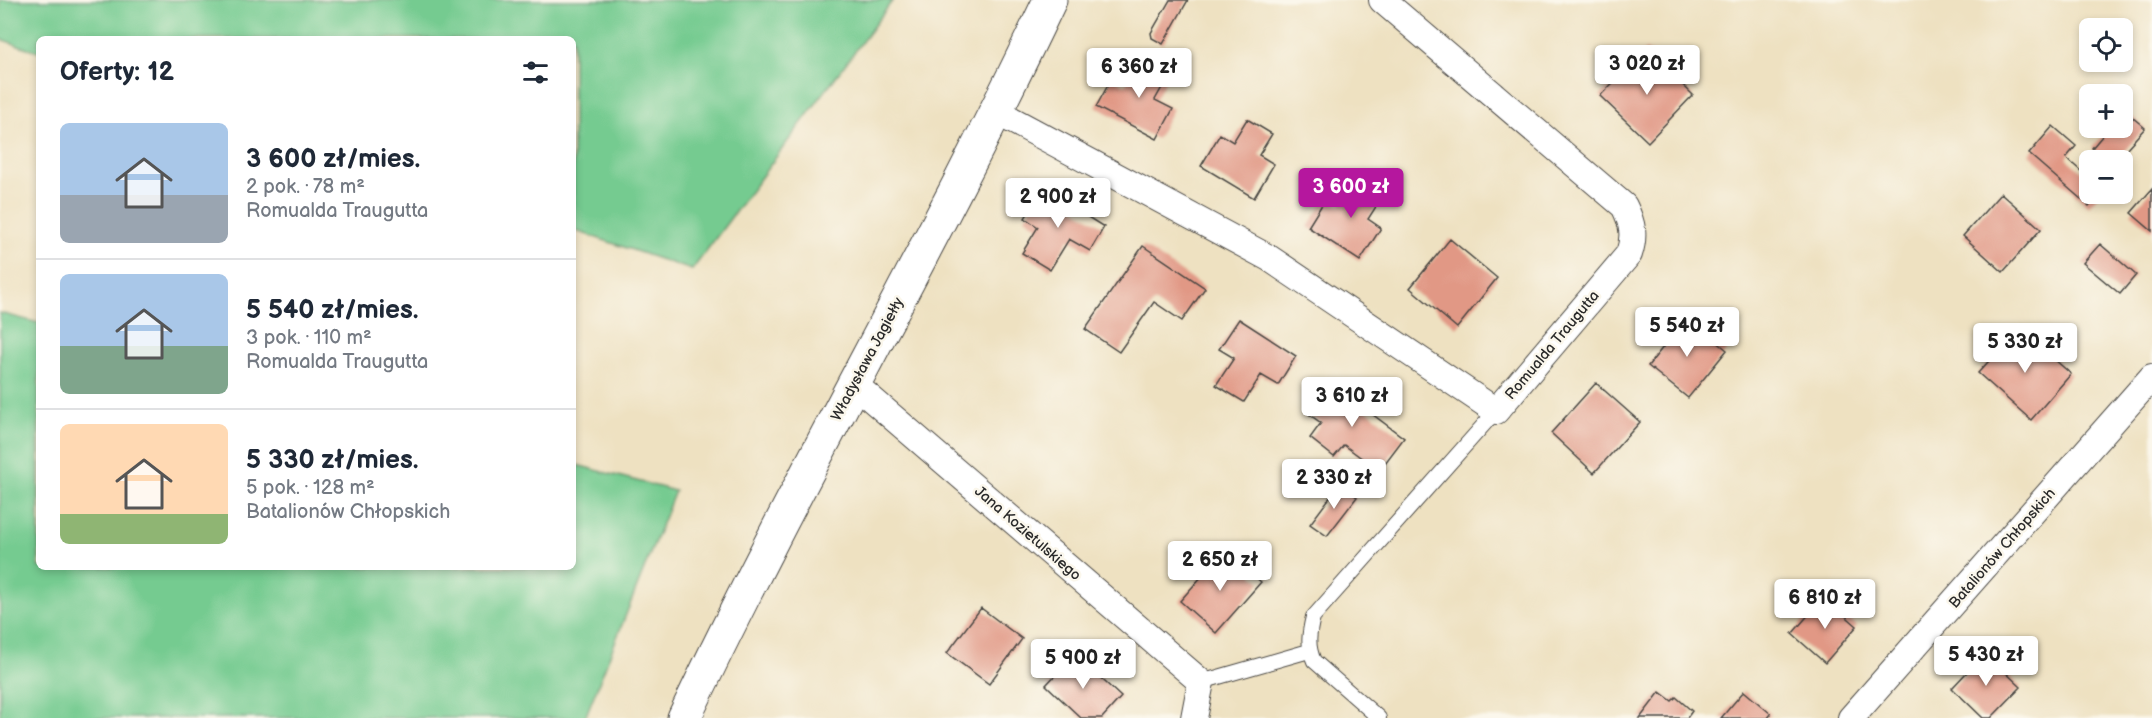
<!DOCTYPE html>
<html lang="pl">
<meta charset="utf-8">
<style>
body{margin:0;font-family:"Balsamiq Sans",sans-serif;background:#f2f2f3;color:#1f2937;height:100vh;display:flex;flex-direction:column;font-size:22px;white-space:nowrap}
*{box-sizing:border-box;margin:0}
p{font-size:20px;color:#747a83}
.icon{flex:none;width:33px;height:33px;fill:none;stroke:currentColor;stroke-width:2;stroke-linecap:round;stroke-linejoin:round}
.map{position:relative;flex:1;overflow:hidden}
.panel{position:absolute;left:36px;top:36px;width:540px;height:534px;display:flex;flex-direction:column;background:#fff;border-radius:9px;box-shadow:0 3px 9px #0003}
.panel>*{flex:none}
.tools{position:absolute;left:2079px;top:18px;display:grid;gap:12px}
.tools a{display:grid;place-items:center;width:54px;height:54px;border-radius:9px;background:#fff;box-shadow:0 3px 9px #0003;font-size:30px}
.price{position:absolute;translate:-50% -51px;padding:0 14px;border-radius:6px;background:#fff;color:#222;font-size:20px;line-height:39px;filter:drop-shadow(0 2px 3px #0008)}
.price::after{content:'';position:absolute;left:50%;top:36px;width:18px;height:14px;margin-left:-9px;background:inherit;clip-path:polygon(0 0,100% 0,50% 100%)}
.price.current{background:#b5179e;color:#fff}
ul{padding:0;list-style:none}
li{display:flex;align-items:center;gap:18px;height:150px;padding:0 24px}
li+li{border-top:2px solid #e0e1e3}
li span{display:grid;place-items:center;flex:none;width:168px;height:120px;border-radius:9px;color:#555}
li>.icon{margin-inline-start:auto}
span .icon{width:72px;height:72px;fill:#fffc;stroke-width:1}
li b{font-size:26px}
h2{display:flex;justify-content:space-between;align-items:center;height:72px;padding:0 24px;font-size:26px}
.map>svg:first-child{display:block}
.garden{fill:#75cb90;stroke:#507b5e;stroke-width:1.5}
.building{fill:#e19885}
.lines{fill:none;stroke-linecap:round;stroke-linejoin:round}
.lane-casing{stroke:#484642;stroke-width:16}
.street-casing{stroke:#484642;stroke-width:28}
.secondary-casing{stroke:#484642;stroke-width:35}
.lane{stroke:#fff;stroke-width:14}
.street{stroke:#fff;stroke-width:26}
.secondary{stroke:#fff;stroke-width:33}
.labels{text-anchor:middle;stroke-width:5;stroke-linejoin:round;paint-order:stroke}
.street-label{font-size:15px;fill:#2b2b2b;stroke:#fbf7ec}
</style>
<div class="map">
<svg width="2152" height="718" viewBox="0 0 2152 718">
<rect width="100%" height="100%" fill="#fbf7ec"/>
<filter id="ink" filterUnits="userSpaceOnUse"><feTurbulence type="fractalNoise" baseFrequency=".0167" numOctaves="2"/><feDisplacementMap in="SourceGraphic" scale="12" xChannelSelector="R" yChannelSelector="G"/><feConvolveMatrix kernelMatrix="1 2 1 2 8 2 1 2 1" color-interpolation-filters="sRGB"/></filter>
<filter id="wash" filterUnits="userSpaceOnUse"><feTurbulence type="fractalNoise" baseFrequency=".008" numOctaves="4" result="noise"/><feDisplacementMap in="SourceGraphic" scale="24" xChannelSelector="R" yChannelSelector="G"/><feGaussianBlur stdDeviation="1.35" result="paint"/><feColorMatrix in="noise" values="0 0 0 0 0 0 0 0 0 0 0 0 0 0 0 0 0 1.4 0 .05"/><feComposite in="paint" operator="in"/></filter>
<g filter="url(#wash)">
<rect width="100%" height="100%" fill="#eee1c1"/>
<path class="garden" d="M0 0H893L692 270 573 230V39H39V52L0 39Z
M0 313 39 323V567H573V464L675 491 585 718H0Z"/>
<g id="blocks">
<path class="building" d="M1170 0H1188L1163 44 1152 38 1151 33Z
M1646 49 1693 95 1648 142 1600 96Z
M1141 57 1170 73 1155 100 1173 109 1157 139 1096 107 1112 78 1126 85Z
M2124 110 2145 128 2116 160H2106L2092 148 2109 128H2122Z
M1247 119 1272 134 1259 155 1274 164 1254 198 1201 166 1220 134 1233 142Z
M2053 126 2076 146 2066 158 2090 179V194H2099L2089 206 2029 154Z
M1361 174 1386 191 1368 219 1381 228 1360 261 1308 227 1326 198 1340 206Z
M1043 189 1104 227 1090 251 1069 239 1050 270 1022 253 1038 227 1025 218Z
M2152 189V231L2131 213Z
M2001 193 2041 229 2003 272 1963 236Z
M1450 239 1497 278 1457 328 1410 288Z
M2100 244 2136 275 2120 294 2083 263Z
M1143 246 1205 288 1182 321 1154 302 1119 352 1085 329Z
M1687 317 1727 350 1688 398 1648 366Z
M1239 319 1296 356 1278 385 1261 375 1244 402 1216 385 1234 358 1219 349Z
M2019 328 2071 374 2031 420 1978 373Z
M1329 382 1404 438 1379 471 1344 445 1334 457 1310 438 1321 423 1306 412Z
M1596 383 1640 422 1594 473 1551 433Z
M1340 484 1357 497 1327 536 1310 524Z
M1225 550 1261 582 1216 633 1180 601Z
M1824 597 1857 626 1825 663 1792 634Z
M981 608 1022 639 989 684 947 653Z
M1985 653 2021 687 1991 718H1983L1952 688Z
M1075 654 1121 697 1102 718H1081L1046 685Z
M1744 691 1771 714 1768 718H1721Z
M1660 692 1672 701 1676 697 1692 711 1687 718H1640Z"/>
</g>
</g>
<g filter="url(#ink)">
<use href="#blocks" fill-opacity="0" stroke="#484642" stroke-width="1.5"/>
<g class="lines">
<defs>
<path id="lane" d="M1201 682 1309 651
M1379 718 1314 661C1307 646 1309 633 1313 617L1496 411"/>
<path id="street" d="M997 112 1269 258 1496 411 1629 254C1635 236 1633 224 1624 206L1382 0
M854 384 1201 682 1194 718
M1851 718 2152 377"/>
<path id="secondary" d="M684 718C799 475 935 243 1050 0"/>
</defs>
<use href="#lane" class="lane-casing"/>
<use href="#street" class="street-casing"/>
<use href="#secondary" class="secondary-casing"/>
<use href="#lane" class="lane"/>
<use href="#street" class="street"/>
<use href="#secondary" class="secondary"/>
</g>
</g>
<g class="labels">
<g class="street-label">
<text transform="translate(1552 345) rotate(-50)" y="5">Romualda Traugutta</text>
<text transform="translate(867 359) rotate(-62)" y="5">Władysława Jagiełły</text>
<text transform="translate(1028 533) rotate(41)" y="5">Jana Kozietulskiego</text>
<text transform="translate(2002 548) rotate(-49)" y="5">Batalionów Chłopskich</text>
</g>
</g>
</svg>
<div class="tools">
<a><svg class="icon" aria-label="locate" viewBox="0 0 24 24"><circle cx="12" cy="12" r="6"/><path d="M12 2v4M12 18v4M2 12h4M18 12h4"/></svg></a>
<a>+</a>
<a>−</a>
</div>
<b class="price" style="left:1647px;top:96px">3 020 zł</b>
<b class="price" style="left:1139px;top:99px">6 360 zł</b>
<b class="price current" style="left:1351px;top:219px">3 600 zł</b>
<b class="price" style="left:1058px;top:229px">2 900 zł</b>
<b class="price" style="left:1687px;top:358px">5 540 zł</b>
<b class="price" style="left:2025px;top:374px">5 330 zł</b>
<b class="price" style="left:1352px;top:428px">3 610 zł</b>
<b class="price" style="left:1334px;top:510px">2 330 zł</b>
<b class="price" style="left:1220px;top:592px">2 650 zł</b>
<b class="price" style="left:1825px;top:630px">6 810 zł</b>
<b class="price" style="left:1986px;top:687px">5 430 zł</b>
<b class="price" style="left:1083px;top:690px">5 900 zł</b>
<section class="panel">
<h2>Oferty: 12<svg class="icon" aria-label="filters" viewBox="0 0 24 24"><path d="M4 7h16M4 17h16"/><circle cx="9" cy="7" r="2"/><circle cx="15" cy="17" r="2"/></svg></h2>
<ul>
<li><span style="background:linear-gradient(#a9c7e8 60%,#9aa5b1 0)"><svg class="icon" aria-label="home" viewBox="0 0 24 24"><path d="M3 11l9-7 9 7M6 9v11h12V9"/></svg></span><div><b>3 600 zł/mies.</b><p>2 pok. · 78 m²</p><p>Romualda Traugutta</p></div></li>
<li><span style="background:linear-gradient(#a9c7e8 60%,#7fa58c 0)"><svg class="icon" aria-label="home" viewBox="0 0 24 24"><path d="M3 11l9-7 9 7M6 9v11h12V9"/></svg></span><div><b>5 540 zł/mies.</b><p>3 pok. · 110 m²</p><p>Romualda Traugutta</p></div></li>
<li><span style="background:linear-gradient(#ffd9b3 75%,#8fb573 0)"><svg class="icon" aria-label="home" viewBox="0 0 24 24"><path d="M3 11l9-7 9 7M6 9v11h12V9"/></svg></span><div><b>5 330 zł/mies.</b><p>5 pok. · 128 m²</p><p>Batalionów Chłopskich</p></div></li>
</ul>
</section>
</div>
